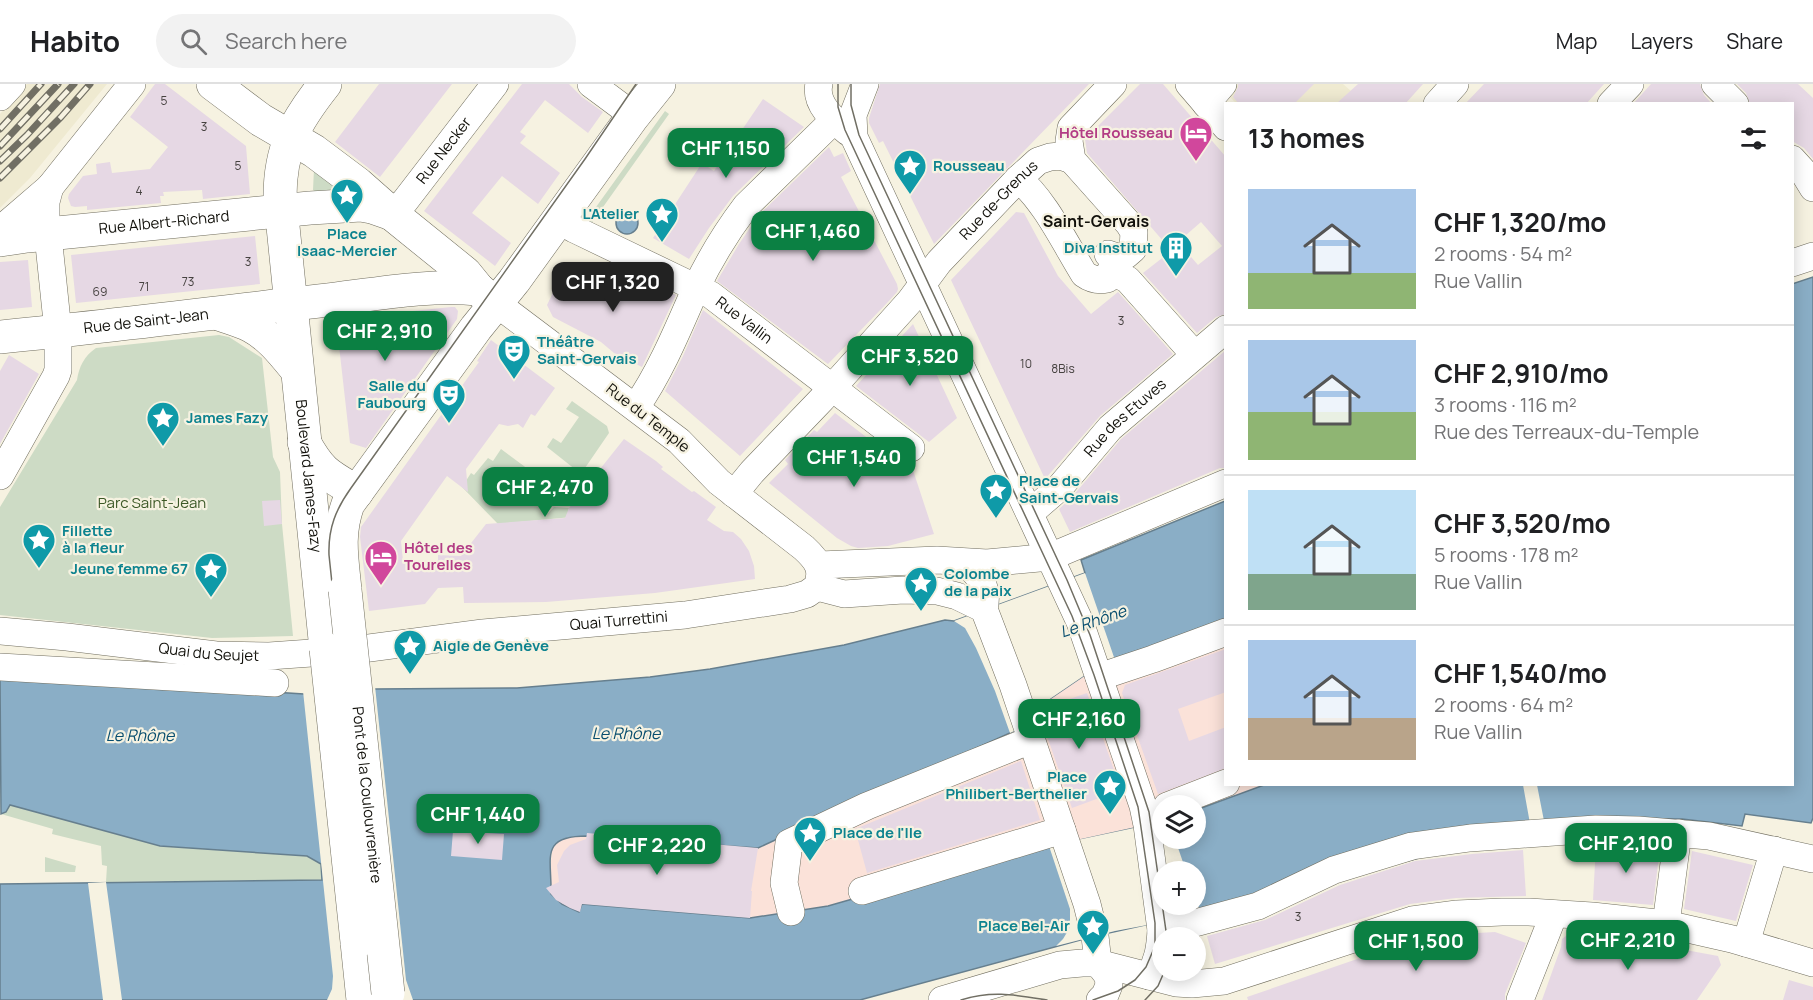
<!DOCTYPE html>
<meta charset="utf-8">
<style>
body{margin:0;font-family:Manrope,sans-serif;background:#f2f2f2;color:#202124;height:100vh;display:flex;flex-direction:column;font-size:22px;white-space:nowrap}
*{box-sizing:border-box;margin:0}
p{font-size:20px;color:#757577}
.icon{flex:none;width:33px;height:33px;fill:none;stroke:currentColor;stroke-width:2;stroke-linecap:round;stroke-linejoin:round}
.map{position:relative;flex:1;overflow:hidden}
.drawer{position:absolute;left:1224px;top:18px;width:570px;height:684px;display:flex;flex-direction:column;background:#fff;border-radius:0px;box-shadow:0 3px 15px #0003}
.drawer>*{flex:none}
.fabs{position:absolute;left:1152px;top:711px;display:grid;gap:12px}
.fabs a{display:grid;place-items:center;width:54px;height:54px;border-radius:50%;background:#fff;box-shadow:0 3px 15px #0003;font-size:30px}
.price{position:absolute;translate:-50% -51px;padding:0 14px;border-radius:12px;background:#0b8043;color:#fff;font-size:20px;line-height:39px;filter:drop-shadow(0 2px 3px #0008)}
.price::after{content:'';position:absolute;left:50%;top:36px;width:18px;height:14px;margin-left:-9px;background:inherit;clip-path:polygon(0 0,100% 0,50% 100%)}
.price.active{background:#222;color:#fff}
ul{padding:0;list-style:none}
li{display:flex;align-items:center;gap:18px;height:150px;padding:0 24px}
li+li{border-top:2px solid #e0e0e0}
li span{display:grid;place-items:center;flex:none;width:168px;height:120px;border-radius:0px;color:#555}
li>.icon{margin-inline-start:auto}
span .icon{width:72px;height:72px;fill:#fffc;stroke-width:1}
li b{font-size:26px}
h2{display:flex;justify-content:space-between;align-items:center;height:72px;padding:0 24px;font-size:26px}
header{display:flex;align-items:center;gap:36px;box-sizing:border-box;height:84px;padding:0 30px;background:#fff;border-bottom:2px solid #e0e0e0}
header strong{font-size:28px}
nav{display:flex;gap:33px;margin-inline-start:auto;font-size:21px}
.search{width:420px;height:54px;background:#f2f2f2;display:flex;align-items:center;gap:15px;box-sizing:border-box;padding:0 21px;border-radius:33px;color:#757577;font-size:22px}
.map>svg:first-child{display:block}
.commercial{fill:#fbe2d9}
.built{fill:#efead1}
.green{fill:#cddbc5}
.water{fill:#8aaec6;stroke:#667f8e;stroke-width:1.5;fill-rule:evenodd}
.pier{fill:#f6f2e1}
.building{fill:#e6d8e4}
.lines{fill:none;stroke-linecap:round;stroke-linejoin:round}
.minor-casing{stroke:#716e5f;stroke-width:28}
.major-casing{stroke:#716e5f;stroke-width:34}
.minor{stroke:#fff;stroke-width:27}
.major{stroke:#fff;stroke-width:33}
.tram{stroke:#716f64;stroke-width:1.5}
.rail-casing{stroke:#716f64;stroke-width:7}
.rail{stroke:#f6f2e1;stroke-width:4.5;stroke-dasharray:14;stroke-linecap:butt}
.major-bridge-casing{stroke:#716e5f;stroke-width:34;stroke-linecap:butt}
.major-bridge{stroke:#fff;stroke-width:33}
.labels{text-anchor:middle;stroke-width:4.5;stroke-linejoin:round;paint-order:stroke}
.number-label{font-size:12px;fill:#464240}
.hotel-label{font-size:15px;font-weight:bold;fill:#b23c85;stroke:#f6f2e1;text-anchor:end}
.street-label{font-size:15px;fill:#11100a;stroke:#f6f2e1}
.culture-label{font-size:15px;font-weight:bold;fill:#0d838f;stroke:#f6f2e1;text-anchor:start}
.park-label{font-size:15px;fill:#3c5927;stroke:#f6f2e1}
.neighbourhood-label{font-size:16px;font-weight:bold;fill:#11100a;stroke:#f6f2e1}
.water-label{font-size:16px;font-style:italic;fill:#074d6e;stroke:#f6f2e1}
</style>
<header>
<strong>Habito</strong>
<div class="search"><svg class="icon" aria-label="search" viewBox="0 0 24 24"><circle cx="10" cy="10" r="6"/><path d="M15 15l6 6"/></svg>Search here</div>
<nav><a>Map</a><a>Layers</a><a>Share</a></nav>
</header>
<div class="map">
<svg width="1813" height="916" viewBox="0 0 1813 916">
<rect width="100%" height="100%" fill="#f6f2e1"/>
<path class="commercial" d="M1225 535 1226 700 1264 701 1196 726V722H1162V738L989 776 828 822 791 828 750 834 582 820 580 828 562 820 551 810 550 790 552 764 558 756 565 753 586 752 765 761 883 706 1036 627 1038 623 1085 590Z"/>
<path class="built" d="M27 0H107L30 94 0 124V30Z
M1234 0H1343L1351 7 1338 20 1236 19 1226 9Z"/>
<path class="green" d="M665 27 669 30 591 140 586 137Z
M314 85 336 104 334 106 316 108 313 106Z
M219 251 229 253 262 274 273 373 280 388 282 440 293 552 212 554 0 531V423L77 296C79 283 84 272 96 264Z
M572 317 607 342 609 349 585 384 576 386 547 363 553 354 561 359 579 333 566 325Z
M501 365 536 391 522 411 548 429 554 423 569 424 568 426 572 433 498 440 462 403 471 389 474 391 488 374 493 377Z
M10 721 160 762 307 772 321 780 322 796 106 798 107 782 102 781 101 762 52 750 53 745 1 730 6 728Z
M45 773 76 782 75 788H45Z"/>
<path class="water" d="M616 139a11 11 0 1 1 22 0a11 11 0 1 1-22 0Z
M1813 193V734L1811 739 1745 730 1742 742 1682 735H1597L1531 745 1254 817 1095 852 860 916H0V800L322 796 321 780 307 772 160 762 10 721 6 728 1 730 0 591 304 610 375 605 517 604 650 593 710 585 844 561 945 536 954 537 1085 489 1081 476 1225 417V535L1085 591 1038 623 1032 639 883 706 758 764 587 752C539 752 552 774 551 810L562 820 579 828 582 820 750 834 828 822 989 776 1162 738V754H1196V726L1264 701 1792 700V200ZM1162 788H1196V820H1162Z"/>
<path class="pier" d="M1085 489 1116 579 1085 591 1038 623 1032 639 1010 649 995 607 976 564 965 544 954 537Z
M375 602 406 896 413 916H327L332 905 333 892 303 607Z
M1523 701H1537L1545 742 1531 745Z
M1162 738V754L1175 755 1186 787 1162 788V820H1196V815L1201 831 1115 847 1056 862 1063 855 1069 845 1070 837V825L1049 762Z
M106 798 122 916H103L88 799Z"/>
<path class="building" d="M155 0H165L246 62 250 110 203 115 202 106 163 108 164 112H160L161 119 87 126V122L75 123 71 122 68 114 69 110 83 92 97 90 96 80 110 78 112 89 150 85 168 63 130 33Z
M379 0H452L380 93 335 58Z
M522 0H569L582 13 603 28 588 49 545 16 520 48 526 52 520 59 560 89 538 120 502 92 472 129 511 159 495 182 424 127Z
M880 0H1089L934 160 883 57 879 59 869 39V34Z
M1140 0H1163L1226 73V230L1216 233 1197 249 1143 189 1180 160 1198 181 1222 162 1201 138 1170 165 1087 69 1085 55Z
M1238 0H1314L1294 20H1239L1233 13 1238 3Z
M1358 0H1423L1405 20H1336Z
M1484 0H1604L1586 20H1465Z
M1651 0H1700L1704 11 1712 20H1633Z
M1737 0H1798L1813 14V75L1804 64 1792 57V20H1750L1746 9Z
M763 15 804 43 733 112 709 144 689 175 653 154 702 79 714 87Z
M829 63 834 73 843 69 851 87 841 93 897 200 898 205 897 208 887 219 828 280 717 197 739 160 758 132Z
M1016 128 1024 129 1058 192 1091 230 1118 208 1173 270 1100 332 1045 395 951 196Z
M255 152 260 200 76 219 71 171Z
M28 176 32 223 0 226V178Z
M566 182 623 210 632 191 676 211 642 283 614 269 601 258 553 233 547 221Z
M451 223H455L458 227 457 235 366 364 350 359 336 235Z
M703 226 803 305 740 372 665 307 683 272Z
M913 240 957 334 929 358 856 302Z
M491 256 555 304 535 332 531 330 523 344 518 340 508 342 499 340 466 385 468 408 447 392 401 457 403 477 438 476V471L461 472 486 440 565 434 569 424 624 355 656 377 663 383 661 385 692 408 694 407 716 423 707 436 724 447 733 448 741 455 749 467 754 482 755 495 655 509 546 518 464 519 463 503 438 504 425 520 369 527 360 453 361 443 479 278 477 277Z
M1226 266V384H1220L1070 448 1059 425 1072 413 1121 355Z
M9 271 39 290 0 360V287Z
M835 329 904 382 911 380 934 450 888 462 858 464 851 462 837 454 769 399 788 380 785 376 814 346 817 348Z
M280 416 282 440 264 442 262 417Z
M1226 565V608L1178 625 1189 657 1226 643V684L1158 710 1122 609 1125 601Z
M1087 609 1121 706 1072 724 1038 626Z
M1021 677 1040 736 867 789 855 745Z
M453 747 504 750 502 776 451 772Z
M587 749 758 764 751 807H752L750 834 582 820 580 828 570 824 556 816 546 804 559 798 557 781 564 767 570 761 586 755Z
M1596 761 1660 764 1653 821 1593 816Z
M1523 766 1526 812 1456 814 1410 820 1215 880 1207 852 1265 836 1340 801 1415 777 1472 770Z
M1692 767 1753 781 1736 837 1684 825Z
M1495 848 1526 859 1505 910V916H1248L1247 913 1424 852Z
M1570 849 1579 853 1637 857 1718 872 1721 881 1697 916H1542L1561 863 1562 855Z
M1789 896 1813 903V916H1783Z"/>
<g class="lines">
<defs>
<g id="minor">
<path d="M591 0 634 32"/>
<path d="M819 0C814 20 835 37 848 48"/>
<path d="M865 0 853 31 854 53 1080 538 1143 722 1147 741 1161 846C1160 864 1158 877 1149 892"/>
<path d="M1189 0 1226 43"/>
<path d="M1715 0 1735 20"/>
<path d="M0 13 12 0"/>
<path d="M1206 20 1223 0"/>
<path d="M1437 20 1455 0"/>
<path d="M1611 20 1630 0"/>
<path d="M1792 75 1802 86 1813 104"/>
<path d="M1018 95C1043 113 1067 163 1084 190 1091 195 1097 197 1107 195L1111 186 1128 196 1194 270"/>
<path id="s1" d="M392 130 405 117 495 0"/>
<path id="s2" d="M558 136 574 145 711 211 911 364"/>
<path d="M0 146 50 103 132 0"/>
<path d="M1108 170 1119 174 1126 171 1133 165 1134 148 1129 140 1072 76 1069 57 1071 44 1113 0"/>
<path d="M1792 179 1813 172"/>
<path d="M636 323C661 287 678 245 696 204 710 175 727 147 746 122L834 36"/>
<path d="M0 392 56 292 58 286V247L46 132V118L50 103"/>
<path id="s3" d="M734 410 752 388 822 315 910 217 939 178 1018 95 1038 77 1050 73 1060 72 1072 76"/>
<path id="s4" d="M1030 429 1060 403 1110 344 1226 245"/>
<path d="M962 478C980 489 989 504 984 525L1013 601 1087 820 1095 852 1098 879 1108 892 1109 901 1105 911 1100 916"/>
<path d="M820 481 937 476 987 479 1050 473 1226 399"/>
<path d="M817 503 844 510 903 506 937 507 957 512 984 525"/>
<path id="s5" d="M0 547 67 553 216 571 269 572 354 566 483 549 685 531 790 515 807 510 817 503C824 485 817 476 804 464L719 398 679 357 496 219"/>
<path d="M0 583 275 599"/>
<path d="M1099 593 1153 575 1226 548"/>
<path d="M1167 722 1226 699"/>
<path d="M862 807 1062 746"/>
<path d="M791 828 784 799 789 759 867 722 1031 656"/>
<path d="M1666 840 1678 749"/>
<path d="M1161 846 1195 839 1258 822 1334 786 1412 762 1470 754 1596 745 1638 746 1709 752 1813 775"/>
<path d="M1746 859 1774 766"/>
<path d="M942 916 1060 881 1082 879H1098L1176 899 1192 900 1224 897 1412 836 1457 830 1502 828H1529L1592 832 1666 840 1732 855 1813 879"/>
<path d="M1520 916 1554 830"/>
</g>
<g id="major">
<path d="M213 0 261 36 314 67 358 100 392 130 465 189 478 205 485 211"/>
<path id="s6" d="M325 0C295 38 280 64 280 113L326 565"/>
<path id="s7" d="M0 156 27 152 310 124 361 121 372 123 392 130"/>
<path d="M219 230C230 234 241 237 251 242 270 252 283 269 296 285"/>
<path id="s8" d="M0 253C106 243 212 229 319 217 372 211 425 200 478 205"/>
<path d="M304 358C321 389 328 391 357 408"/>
<path d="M345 506C342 474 337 451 348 420L476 244 514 197 631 35 659 0"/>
<path d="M357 858 363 916"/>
</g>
</defs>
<use href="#minor" class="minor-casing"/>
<use href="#major" class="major-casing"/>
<use href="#minor" class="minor"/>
<use href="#major" class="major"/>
<path class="tram" d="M838 0V23L845 46 1072 532 1094 591 1138 723 1155 839V862L1146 883 1135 896 1118 907 1093 916
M851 0V21L859 51 1067 496 1090 551 1149 728 1167 854
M376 916 329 471C328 444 336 425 351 404L585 75 636 0
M961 916C992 906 1016 911 1047 916
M1145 916 1158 902 1165 886"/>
<defs>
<path id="rail" d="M0 45 41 0
M0 62 58 0
M0 77 27 51 74 0
M0 94 61 33 90 0"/>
</defs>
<use href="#rail" class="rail-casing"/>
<use href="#rail" class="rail"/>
<defs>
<g id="major-bridge">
<path id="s9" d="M345 506 388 909"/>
<path d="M326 565 357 858"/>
</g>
</defs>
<use href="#major-bridge" class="major-bridge-casing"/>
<use href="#major-bridge" class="major-bridge"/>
</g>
<defs>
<symbol id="hotel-pin" viewBox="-11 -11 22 30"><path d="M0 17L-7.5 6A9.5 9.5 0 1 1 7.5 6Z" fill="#d1479c" stroke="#f6f2e1"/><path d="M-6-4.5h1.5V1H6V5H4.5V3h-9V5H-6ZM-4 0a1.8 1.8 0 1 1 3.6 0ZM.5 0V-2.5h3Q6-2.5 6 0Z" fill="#fff"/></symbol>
<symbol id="sight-pin" viewBox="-11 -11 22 30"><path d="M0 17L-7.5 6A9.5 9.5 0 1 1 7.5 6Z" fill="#0f9aa8" stroke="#f6f2e1"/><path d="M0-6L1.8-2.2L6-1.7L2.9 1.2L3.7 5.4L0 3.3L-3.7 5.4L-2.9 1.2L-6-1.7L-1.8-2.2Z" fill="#fff"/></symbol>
<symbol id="building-pin" viewBox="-11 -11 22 30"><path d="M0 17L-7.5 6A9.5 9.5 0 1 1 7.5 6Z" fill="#0f9aa8" stroke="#f6f2e1"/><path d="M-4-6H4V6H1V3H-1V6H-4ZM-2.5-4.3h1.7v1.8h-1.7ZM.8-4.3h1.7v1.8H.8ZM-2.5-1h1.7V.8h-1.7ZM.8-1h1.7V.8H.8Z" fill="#fff"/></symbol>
<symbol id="theatre-pin" viewBox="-11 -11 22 30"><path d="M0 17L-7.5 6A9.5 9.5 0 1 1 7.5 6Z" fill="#0f9aa8" stroke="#f6f2e1"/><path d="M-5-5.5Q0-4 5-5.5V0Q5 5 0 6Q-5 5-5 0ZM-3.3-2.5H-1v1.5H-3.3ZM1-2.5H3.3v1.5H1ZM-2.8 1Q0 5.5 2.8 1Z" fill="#fff"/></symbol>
</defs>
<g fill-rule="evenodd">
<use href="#hotel-pin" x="1177" y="30" width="38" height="52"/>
<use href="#sight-pin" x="891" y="63" width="38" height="52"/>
<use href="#sight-pin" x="328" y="92" width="38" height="52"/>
<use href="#sight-pin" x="643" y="111" width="38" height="52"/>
<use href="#building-pin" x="1157" y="145" width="38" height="52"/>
<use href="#theatre-pin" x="495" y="248" width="38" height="52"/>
<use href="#theatre-pin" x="430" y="292" width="38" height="52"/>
<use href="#sight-pin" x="144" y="315" width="38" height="52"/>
<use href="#sight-pin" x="977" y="387" width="38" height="52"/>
<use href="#sight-pin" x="20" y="437" width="38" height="52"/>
<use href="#hotel-pin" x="362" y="454" width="38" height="52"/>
<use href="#sight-pin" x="192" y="466" width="38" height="52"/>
<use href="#sight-pin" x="902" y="480" width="38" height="52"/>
<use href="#sight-pin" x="391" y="543" width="38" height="52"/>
<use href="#sight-pin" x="1091" y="683" width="38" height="52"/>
<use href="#sight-pin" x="791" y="730" width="38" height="52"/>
<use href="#sight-pin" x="1074" y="823" width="38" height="52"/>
</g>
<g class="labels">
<g class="number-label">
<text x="164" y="21">5</text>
<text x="204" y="47">3</text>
<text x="238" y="86">5</text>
<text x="139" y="111">4</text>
<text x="248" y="182">3</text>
<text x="188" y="202">73</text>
<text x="144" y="207">71</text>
<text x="100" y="212">69</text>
<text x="1121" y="241">3</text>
<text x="1026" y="284">10</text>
<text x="1063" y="289">8Bis</text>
<text x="1298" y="837">3</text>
</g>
<g class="hotel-label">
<text x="1173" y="54">Hôtel Rousseau</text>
<text x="404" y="469" text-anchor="start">Hôtel des<tspan x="404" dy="17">Tourelles</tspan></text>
</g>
<g class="street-label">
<text dy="5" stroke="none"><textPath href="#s1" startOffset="82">Rue Necker</textPath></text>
<text dy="5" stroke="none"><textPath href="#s3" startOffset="396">Rue de-Grenus</textPath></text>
<text dy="5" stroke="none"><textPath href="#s7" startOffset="165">Rue Albert-Richard</textPath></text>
<text dy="5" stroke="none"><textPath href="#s2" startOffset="212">Rue Vallin</textPath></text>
<text dy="5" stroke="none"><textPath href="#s8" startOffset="147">Rue de Saint-Jean</textPath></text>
<text transform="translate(648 334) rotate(38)" y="5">Rue du Temple</text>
<text dy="5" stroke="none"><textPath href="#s4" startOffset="135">Rue des Etuves</textPath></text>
<text dy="5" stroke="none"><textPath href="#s6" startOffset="405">Boulevard James-Fazy</textPath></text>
<text dy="5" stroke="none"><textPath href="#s5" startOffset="622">Quai Turrettini</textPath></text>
<text dy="5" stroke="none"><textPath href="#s5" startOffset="210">Quai du Seujet</textPath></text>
<text dy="5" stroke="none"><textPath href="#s9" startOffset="206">Pont de la Coulouvrenière</textPath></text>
</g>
<g class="culture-label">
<text x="933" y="87">Rousseau</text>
<text x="639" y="135" text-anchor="end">L'Atelier</text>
<text x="347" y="155" text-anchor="middle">Place<tspan x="347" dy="17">Isaac-Mercier</tspan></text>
<text x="1153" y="169" text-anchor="end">Diva Institut</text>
<text x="537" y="263">Théâtre<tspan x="537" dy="17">Saint-Gervais</tspan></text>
<text x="426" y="307" text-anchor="end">Salle du<tspan x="426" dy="17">Faubourg</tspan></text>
<text x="186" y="339">James Fazy</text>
<text x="1019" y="402">Place de<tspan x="1019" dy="17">Saint-Gervais</tspan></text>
<text x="62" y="452">Fillette<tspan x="62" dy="17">à la fleur</tspan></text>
<text x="188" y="490" text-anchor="end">Jeune femme 67</text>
<text x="944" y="495">Colombe<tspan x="944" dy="17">de la paix</tspan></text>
<text x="433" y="567">Aigle de Genève</text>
<text x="1087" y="698" text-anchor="end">Place<tspan x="1087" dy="17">Philibert-Berthelier</tspan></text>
<text x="833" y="754">Place de l'Ile</text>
<text x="1070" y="847" text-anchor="end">Place Bel-Air</text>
</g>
<g class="park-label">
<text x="152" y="424">Parc Saint-Jean</text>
</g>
<g class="neighbourhood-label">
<text x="1096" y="143">Saint-Gervais</text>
</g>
<g class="water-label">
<text transform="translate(1093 537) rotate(-19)" y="6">Le Rhône</text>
<text x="626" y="655">Le Rhône</text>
<text x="140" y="657">Le Rhône</text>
</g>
</g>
</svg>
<div class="fabs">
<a><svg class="icon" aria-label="layers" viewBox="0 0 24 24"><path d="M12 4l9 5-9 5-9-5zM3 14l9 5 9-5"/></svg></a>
<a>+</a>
<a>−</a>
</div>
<b class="price" style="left:726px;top:95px">CHF 1,150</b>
<b class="price" style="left:813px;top:178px">CHF 1,460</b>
<b class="price active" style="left:613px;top:229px">CHF 1,320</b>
<b class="price" style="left:385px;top:278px">CHF 2,910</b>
<b class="price" style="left:910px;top:303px">CHF 3,520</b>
<b class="price" style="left:854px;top:404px">CHF 1,540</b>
<b class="price" style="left:545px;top:434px">CHF 2,470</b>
<b class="price" style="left:1079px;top:666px">CHF 2,160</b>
<b class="price" style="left:478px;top:761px">CHF 1,440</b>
<b class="price" style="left:1626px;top:790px">CHF 2,100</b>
<b class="price" style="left:657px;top:792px">CHF 2,220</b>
<b class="price" style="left:1628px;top:887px">CHF 2,210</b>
<b class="price" style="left:1416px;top:888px">CHF 1,500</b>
<section class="drawer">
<h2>13 homes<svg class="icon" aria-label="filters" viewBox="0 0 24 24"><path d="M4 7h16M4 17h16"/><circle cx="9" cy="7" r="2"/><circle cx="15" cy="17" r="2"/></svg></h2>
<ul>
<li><span style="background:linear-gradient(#a9c7e8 70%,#8fb573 0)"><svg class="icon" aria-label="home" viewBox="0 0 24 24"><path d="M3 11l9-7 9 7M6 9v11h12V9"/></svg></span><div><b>CHF 1,320/mo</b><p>2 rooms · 54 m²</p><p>Rue Vallin</p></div></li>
<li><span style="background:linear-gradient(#a9c7e8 60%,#8fb573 0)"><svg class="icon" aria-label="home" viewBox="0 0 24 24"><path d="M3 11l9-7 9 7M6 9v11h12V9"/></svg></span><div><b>CHF 2,910/mo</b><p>3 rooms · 116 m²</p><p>Rue des Terreaux-du-Temple</p></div></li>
<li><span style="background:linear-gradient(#bfe0f5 70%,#7fa58c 0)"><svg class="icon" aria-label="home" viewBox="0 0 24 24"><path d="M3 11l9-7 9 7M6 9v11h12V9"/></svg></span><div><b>CHF 3,520/mo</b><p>5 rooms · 178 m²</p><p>Rue Vallin</p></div></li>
<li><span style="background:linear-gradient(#a9c7e8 65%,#b9a48a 0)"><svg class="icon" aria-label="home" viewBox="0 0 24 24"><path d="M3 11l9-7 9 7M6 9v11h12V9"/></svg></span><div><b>CHF 1,540/mo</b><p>2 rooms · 64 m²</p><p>Rue Vallin</p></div></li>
</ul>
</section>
</div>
